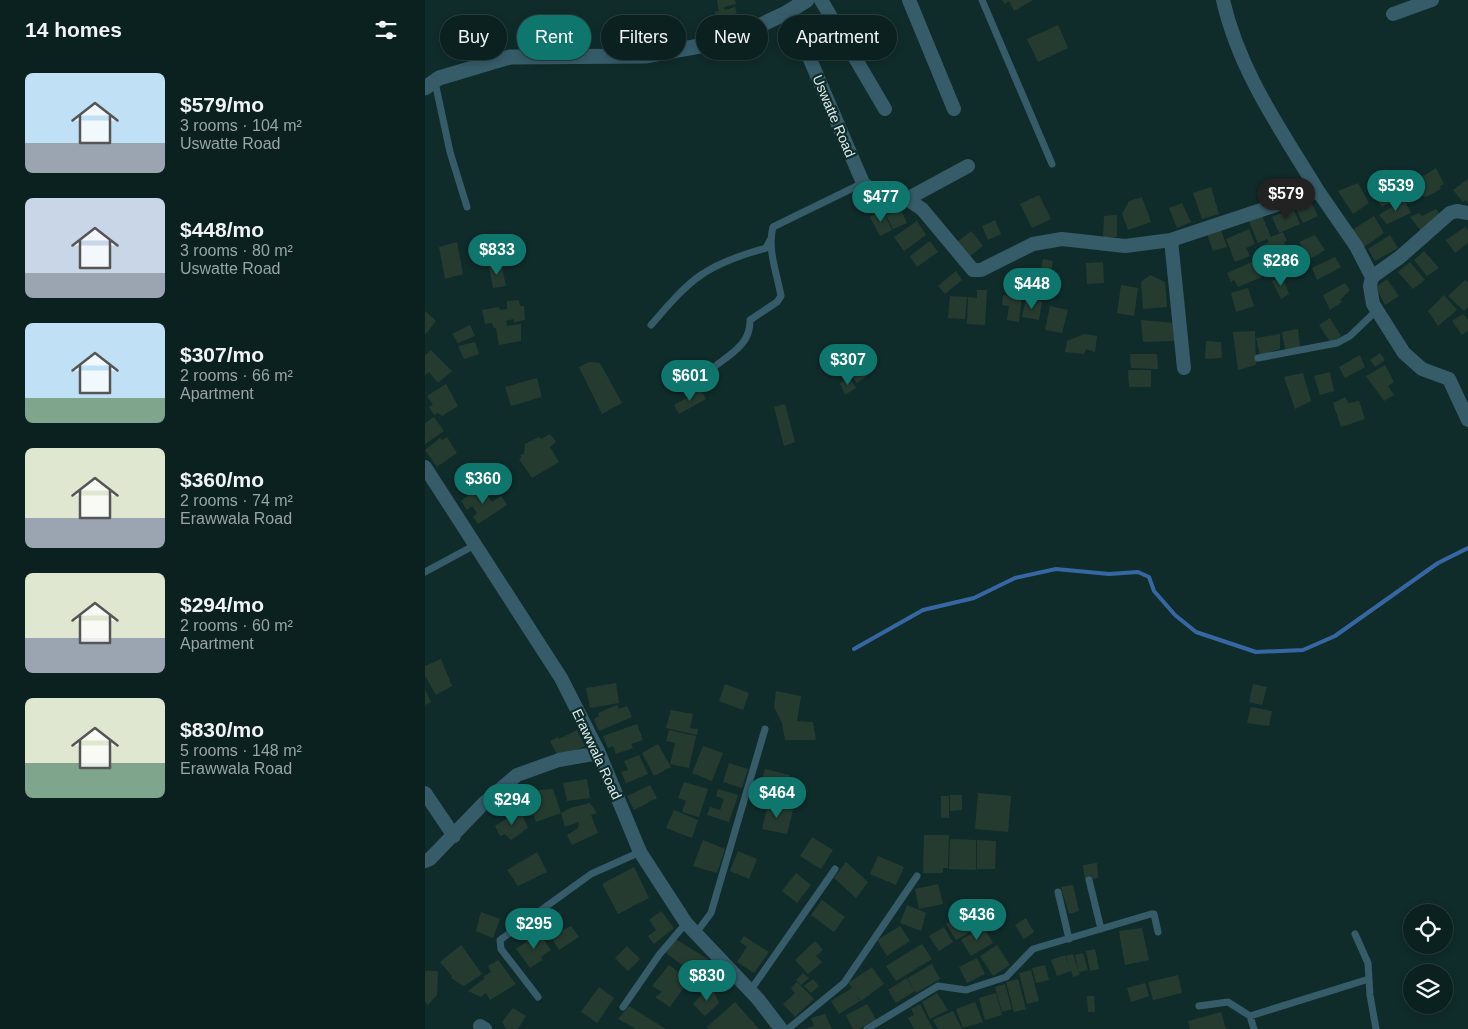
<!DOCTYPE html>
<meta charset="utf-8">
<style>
body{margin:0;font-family:Arial,sans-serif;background:#192e2d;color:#f1f3f6;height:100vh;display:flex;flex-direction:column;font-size:19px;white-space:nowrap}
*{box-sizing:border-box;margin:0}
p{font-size:16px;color:#9aa3a5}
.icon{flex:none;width:28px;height:28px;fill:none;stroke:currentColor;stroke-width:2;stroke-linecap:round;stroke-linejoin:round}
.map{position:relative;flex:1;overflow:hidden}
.panel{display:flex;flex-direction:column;background:#0b2120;width:425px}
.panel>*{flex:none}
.top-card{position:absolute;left:15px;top:15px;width:475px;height:45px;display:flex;gap:10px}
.controls{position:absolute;left:978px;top:904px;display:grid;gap:10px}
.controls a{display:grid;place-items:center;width:50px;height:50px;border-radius:50%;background:#0b2120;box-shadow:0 2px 8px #0003,0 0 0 1px #2b3e3e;font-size:25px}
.price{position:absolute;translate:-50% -42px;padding:0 11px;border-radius:18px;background:#0f766e;color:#fff;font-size:16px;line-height:32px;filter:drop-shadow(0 1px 2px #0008)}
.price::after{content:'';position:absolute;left:50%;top:30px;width:15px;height:11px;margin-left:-8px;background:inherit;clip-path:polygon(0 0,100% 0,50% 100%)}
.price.selected{background:#222;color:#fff}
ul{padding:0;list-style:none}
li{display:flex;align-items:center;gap:15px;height:125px;padding:0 25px}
li span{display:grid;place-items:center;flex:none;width:140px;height:100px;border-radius:8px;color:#555}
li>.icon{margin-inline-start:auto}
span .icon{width:60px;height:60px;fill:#fffc;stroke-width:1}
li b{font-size:21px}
h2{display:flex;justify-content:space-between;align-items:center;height:60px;padding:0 25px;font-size:21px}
.chip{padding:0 18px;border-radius:22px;background:#0b2120;box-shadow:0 2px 8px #0003,0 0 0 1px #2b3e3e;font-size:18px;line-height:45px}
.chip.selected{background:#0f766e;color:#fff}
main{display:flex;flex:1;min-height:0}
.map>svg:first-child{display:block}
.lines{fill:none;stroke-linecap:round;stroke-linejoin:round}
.stream{stroke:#3767a3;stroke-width:4}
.building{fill:#263b30}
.service{stroke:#365c6a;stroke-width:7}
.minor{stroke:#365c6a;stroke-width:14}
.tertiary{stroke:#365c6a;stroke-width:15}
.labels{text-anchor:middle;stroke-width:4.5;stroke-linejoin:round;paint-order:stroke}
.street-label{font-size:14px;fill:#ddedec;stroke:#0f2c2a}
</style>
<main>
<section class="panel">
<h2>14 homes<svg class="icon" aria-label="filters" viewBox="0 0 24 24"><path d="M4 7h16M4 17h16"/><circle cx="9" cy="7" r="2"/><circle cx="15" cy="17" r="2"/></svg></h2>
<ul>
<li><span style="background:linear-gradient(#bfe0f5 70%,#9aa5b1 0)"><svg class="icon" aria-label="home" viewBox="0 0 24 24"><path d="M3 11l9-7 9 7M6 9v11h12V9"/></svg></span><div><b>$579/mo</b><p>3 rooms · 104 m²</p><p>Uswatte Road</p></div></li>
<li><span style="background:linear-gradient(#c9d6e8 75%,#9aa5b1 0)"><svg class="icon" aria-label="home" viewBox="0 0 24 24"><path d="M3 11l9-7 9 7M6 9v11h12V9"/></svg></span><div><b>$448/mo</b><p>3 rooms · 80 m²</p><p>Uswatte Road</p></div></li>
<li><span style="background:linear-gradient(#bfe0f5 75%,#7fa58c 0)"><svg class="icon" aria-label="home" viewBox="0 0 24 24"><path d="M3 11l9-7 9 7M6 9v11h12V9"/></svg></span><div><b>$307/mo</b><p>2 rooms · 66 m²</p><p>Apartment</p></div></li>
<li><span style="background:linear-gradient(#dfe7d0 70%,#9aa5b1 0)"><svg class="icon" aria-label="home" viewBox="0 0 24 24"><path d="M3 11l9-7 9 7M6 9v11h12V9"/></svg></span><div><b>$360/mo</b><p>2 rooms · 74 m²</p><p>Erawwala Road</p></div></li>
<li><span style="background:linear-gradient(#dfe7d0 65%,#9aa5b1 0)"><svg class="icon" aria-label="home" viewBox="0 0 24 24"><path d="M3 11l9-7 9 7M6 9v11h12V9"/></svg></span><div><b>$294/mo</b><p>2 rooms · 60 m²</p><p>Apartment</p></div></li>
<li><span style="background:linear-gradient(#dfe7d0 65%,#7fa58c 0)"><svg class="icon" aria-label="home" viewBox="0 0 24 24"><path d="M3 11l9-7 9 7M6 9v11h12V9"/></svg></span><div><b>$830/mo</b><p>5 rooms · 148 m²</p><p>Erawwala Road</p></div></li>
</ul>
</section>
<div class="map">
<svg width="1043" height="1029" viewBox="0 0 1043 1029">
<rect width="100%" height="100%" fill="#0f2c2a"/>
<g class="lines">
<path class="stream" d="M429 649 498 610 549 598 590 578 631 569 684 574 713 572 724 577 729 591 750 615 771 632 831 652 878 650 910 636 1013 563 1043 548"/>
</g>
<path class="building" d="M292 0H310L311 4 299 7 300 10 310 7 315 27 293 31 290 11 294 12Z
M577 0H608L589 11 584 1 580 4Z
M633 25 643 48 613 62 602 39Z
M1011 168 1019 184 1015 186 1016 189 1001 197 995 195 988 183Z
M960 169 978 194 957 207 953 201 958 196 956 192 947 196 942 189 943 181Z
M1043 179V203L1041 200 1038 202 1028 190Z
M933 183 944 203 928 214 913 191Z
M786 187 794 214 777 219 768 193Z
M614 195 626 219 607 228 595 204Z
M717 197 726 222 703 230 697 214 704 201Z
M979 199 986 213 962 224 954 215Z
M885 200 893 216 878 223 870 207Z
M757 203 766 222 752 228 744 208Z
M475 208 482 223 468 229 461 215Z
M868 208 875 224 854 233 847 217Z
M1011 209 1017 217 997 232 985 217 994 213 997 216Z
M458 211 467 230 455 236 445 217Z
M836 213 846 237 858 232 862 241 859 242 862 247 839 257 835 246 844 242 842 239 833 243 823 219Z
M692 215V237H678L679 216Z
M949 216 959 233 939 247 927 230Z
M570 220 576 234 563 240 557 226Z
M492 221 501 235 479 251 469 237Z
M1040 227 1043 230V243L1030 253 1021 240Z
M824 229 830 244 821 248 825 256 810 262 801 239Z
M796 230 802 247 788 251 782 234Z
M546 231 558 246 544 257 532 242Z
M890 235 900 250 885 259 874 242Z
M965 235 973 248 950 261 943 249Z
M505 241 513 252 492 267 485 256Z
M32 242 38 274 20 279 14 247Z
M999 251 1014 268 1002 276 989 260Z
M849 257 856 272 846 278 838 263Z
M910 257 916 267 892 280 887 268Z
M618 259 628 261 624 280 614 278Z
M829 261 837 277 813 287 809 280 806 282 802 273Z
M678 262 679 283 662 284 661 263Z
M985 262 1000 280 988 289 973 272Z
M76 263 81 286 68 288 64 266Z
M531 271 537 280 520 294 513 286Z
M725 275 740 282 742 307 718 309 716 282Z
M857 276 864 294 856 299 847 281Z
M962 279 974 296 960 305 951 287Z
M1040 280 1043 282V307L1039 311 1023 296Z
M920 283 925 290 915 300 917 302 905 310 898 295Z
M696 285 713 288 709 316 692 313Z
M823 288 829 306 811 312 806 293Z
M552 290H562L560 325 542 324 543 297 552 298Z
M578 295 597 297 594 322 582 320 584 306 577 305Z
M1019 295 1032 310 1013 326 1003 311Z
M525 296 542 297 540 319 523 318Z
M601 299 617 302 614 320 597 317Z
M94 300 95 306H99L100 320 89 322 88 319 81 321 82 326 96 324V341L74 345 71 328H69L67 323 60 324 57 310 74 307 75 310 82 309V301Z
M625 306 643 310 637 333 620 330Z
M0 311 11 321 0 335Z
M1038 314 1043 320V331L1037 335 1027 321Z
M905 318 916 336 906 343 894 325Z
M716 320 750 323 749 341 718 342Z
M45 325 50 336 33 343 27 334Z
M873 329 875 348 860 349 857 332Z
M830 331 831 365 813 370 808 332Z
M659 334 672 336 670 352 661 349 659 354 640 352 642 341Z
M855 334V349L835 355 831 338Z
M781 341 796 342 797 358 780 359Z
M50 342 54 354 39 359 33 346Z
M6 350 27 371 13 383 4 372 0 375V355Z
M955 353 960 360 950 367 945 360Z
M705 354H732L733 369 706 368Z
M935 355 940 367 920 378 914 367Z
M164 362 175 363 197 403 177 414 154 367Z
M960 365 969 382 963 386 969 395 959 401 941 376Z
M437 368 442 376 432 383 426 375Z
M703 370H726V387H704Z
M905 372 909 391 895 395 889 376Z
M878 373 886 401 870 409 859 377Z
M112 378 117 397 86 406 80 387Z
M425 378 431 388 420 395 415 383Z
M21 384 33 406 17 416 13 413 9 415 4 407 8 405 2 396Z
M276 390 281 399 254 414 249 405Z
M920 397 924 403 934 401 940 419 916 427 908 403Z
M360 404 370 442 359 446 349 407Z
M9 417 19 431 0 444V423Z
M125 434 131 442 125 447 134 462 107 478 94 459 97 457 95 455 99 454 100 444 114 437 116 439Z
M22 437 32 453 12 467 0 450 15 438 17 440Z
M55 486 67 502 76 496 82 505 53 524 48 517 52 513 47 506 42 510 36 501Z
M16 659 27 686 11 695 0 676V666Z
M191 683 194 703 165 708 161 688Z
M300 684 324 693 318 710 294 701Z
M828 684 842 687 837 705 824 702Z
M0 689 6 702 0 705Z
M351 691 376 696 372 721 388 722 391 740H360L357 723 349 707Z
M192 705 194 709 202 706 207 717 174 731 169 719 174 716 173 713Z
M826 707 847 711 844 726 822 723Z
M246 710 268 714 265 728 273 729 272 735 241 728Z
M212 724 218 740 206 744 208 748 191 754 188 746 183 748 178 736Z
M152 730 160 746 134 758 125 741 133 737 134 739Z
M244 730 271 736 264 768 245 764 250 743 241 741Z
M233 744 246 767 229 776 217 753Z
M278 746 298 753 287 781 267 773Z
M214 755 223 774 201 783 196 772 203 770 199 761Z
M304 763 323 769 317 788 298 782Z
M340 769 365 775 360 797 334 791Z
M162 779 165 798 142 801 138 783Z
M259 782 283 789 274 817 257 812 261 801 253 798Z
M225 785 232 798 209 810 202 796Z
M128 789 136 813 111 822 100 791Z
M293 789 313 795 304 822 282 815 285 807 295 810 299 799 291 796Z
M553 793 586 796 583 832 550 829Z
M525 795H537V810L525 811Z
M516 796H524V818H516Z
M165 803 172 813 166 815 173 833 147 845 142 835 153 828 154 822 140 827 136 813 145 808Z
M343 804 368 810 362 834 337 829Z
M95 810 103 828 86 840 80 834 75 836 70 826Z
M249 810 273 820 267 838 241 828Z
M499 835H524L523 868H518V873H498Z
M387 837 408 850 396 869 375 856Z
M525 839 551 840V870L524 869Z
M278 840 300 849 292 873 268 866Z
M552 840 571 841 570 869H552Z
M313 851 332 859 324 879 305 871Z
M112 852 122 872 93 886 82 870Z
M453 856 479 867 471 885 445 874Z
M421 862 443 882 431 898 409 878Z
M672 863 673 878 660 880 658 865Z
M209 867 224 898 193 914 177 884Z
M371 873 386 885 372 903 357 891Z
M513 884 518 904 494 909 490 889Z
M648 885 654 911 644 914 636 887Z
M397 900 420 917 409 932 386 915Z
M482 905 501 913 496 931 475 923Z
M547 908 557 925 531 940 521 924Z
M236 911 249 928 229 944 223 936 231 930 224 920Z
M56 912 75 919 68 938 51 931Z
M601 918 609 932 599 939 590 925Z
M146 926 154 937 134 950 124 934 133 928 136 931Z
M475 926 485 941 462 956 452 940Z
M558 926 568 943 546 956 536 940Z
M519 927 528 942 514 951 504 936Z
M717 928 724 960 700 965 694 931Z
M114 933 126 950 116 957 117 960 105 968 91 949Z
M319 936 344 952 329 973 312 962 322 947 315 942Z
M250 939 283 959 272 976 241 953Z
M390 941 398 950 391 956 397 962 383 974 370 960Z
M497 944 507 959 471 981 461 966Z
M36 945 57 974 39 986 26 978 27 976 15 962Z
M572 945 585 965 568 976 555 956Z
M202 946 215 959 203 971 190 958Z
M670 949 674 969 665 971 661 951Z
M658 953 663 970 654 972 650 955Z
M648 954 655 975 648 977 646 971 632 976 626 960 640 955 645 969 641 956Z
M552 958 560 974 542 983 534 967Z
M73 960 91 984 65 1000 61 993 56 997 43 991 60 978 58 977 66 972 63 966Z
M507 964 515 979 491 993 483 978Z
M244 965 264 980 245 1007 230 997 237 992 227 986Z
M620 965 624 980 611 983 607 968Z
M447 967 459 984 436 1001 430 993 435 1001 414 1014 406 1001 427 988 423 983Z
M606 970 614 1001 602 1004 594 973Z
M0 971H13L12 995 3 1005 0 1001Z
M378 973 384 978 376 985 371 980Z
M753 975 757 993 728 1000 723 982Z
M482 978 490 991 471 1003 463 990Z
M388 979 394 986 386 993 379 986Z
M593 979 601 1009 589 1012 581 982Z
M372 982 389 999 370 1017 358 1004 370 993 366 988Z
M720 983 724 996 706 1002 702 988Z
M580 984 587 1009 577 1012 570 987Z
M286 985 294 1003 280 1016 268 1004Z
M174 987 189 998 172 1023 156 1012Z
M512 993 523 1010 505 1019 497 1002Z
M571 993 577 1015 560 1020 554 998Z
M662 996H669L670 1012H663Z
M310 1002 334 1029H284L282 1027Z
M550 1002 558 1022 538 1028 531 1009Z
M442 1004 451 1020 434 1029H428L421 1015Z
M495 1004 508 1029H489L483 1018 489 1015 486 1009Z
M204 1006 241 1029H211L193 1019Z
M88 1008 101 1016 93 1029H81L77 1022Z
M528 1011 537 1029H513L508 1020Z
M796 1012 801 1029H765L763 1021Z
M400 1014 407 1029H379L389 1026 386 1018Z"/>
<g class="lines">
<path class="service" d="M557 0 627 164
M10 82 25 152 42 207
M226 325C241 308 257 288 276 275 295 262 319 254 341 248L345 240
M833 358 912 343 925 336 952 310
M283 380 281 374C298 357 326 348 325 320L352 302 356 296C352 274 342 248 348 227L438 183
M0 572 50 545
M664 880 676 929
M633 892 644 939
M271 933 286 913 340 729
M930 934 943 963 945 995 951 1029
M325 991 410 869
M113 997 76 949 75 940 166 874 215 852
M774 1006 803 1002 825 1016 829 1029
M198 1007 234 955 261 923
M825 1016 944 979
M363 1029 419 983 492 876
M442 1029 513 986 541 990 581 977 608 949 726 914H729L733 932"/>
<path class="minor" d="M396 0 460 109
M484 0 529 109
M798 0C814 71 856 130 893 191
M361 13 381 50 438 183 450 193 482 199 497 209 548 270H556L608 244 637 239 700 246 746 240 893 191 931 246 947 277 945 286 948 304 979 353 997 369 1024 379 1043 420
M968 14 1007 0
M482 199 543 166
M746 240 759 368
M947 277 975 257 1025 213 1032 211 1043 213
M0 467 136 678 174 753 215 852 261 923 333 999 356 1029
M0 793 29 836
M0 861 5 859 59 803 92 775 134 760 174 753
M55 1026 60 1029"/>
<path class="tertiary" d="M0 88 14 78 85 57 220 56 302 41 361 13 382 0"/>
</g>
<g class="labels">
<g class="street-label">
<text transform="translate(409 116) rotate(67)" y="5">Uswatte Road</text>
<text transform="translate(172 754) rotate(65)" y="5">Erawwala Road</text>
</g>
</g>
</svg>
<div class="controls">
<a><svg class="icon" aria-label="locate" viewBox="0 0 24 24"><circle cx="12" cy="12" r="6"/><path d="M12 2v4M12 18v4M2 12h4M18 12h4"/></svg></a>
<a><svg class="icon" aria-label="layers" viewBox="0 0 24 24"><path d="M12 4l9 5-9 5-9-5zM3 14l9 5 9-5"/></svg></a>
</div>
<b class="price" style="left:971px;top:212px">$539</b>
<b class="price selected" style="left:861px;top:220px">$579</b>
<b class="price" style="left:456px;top:223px">$477</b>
<b class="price" style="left:72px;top:276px">$833</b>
<b class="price" style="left:856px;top:287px">$286</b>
<b class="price" style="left:607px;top:310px">$448</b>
<b class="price" style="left:423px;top:386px">$307</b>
<b class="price" style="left:265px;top:402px">$601</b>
<b class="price" style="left:58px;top:505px">$360</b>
<b class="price" style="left:352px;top:819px">$464</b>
<b class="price" style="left:87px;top:826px">$294</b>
<b class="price" style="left:552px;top:941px">$436</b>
<b class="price" style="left:109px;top:950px">$295</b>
<b class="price" style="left:282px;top:1002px">$830</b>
<div class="top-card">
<a class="chip">Buy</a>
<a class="chip selected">Rent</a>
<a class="chip">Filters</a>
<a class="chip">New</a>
<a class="chip">Apartment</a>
</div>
</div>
</main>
